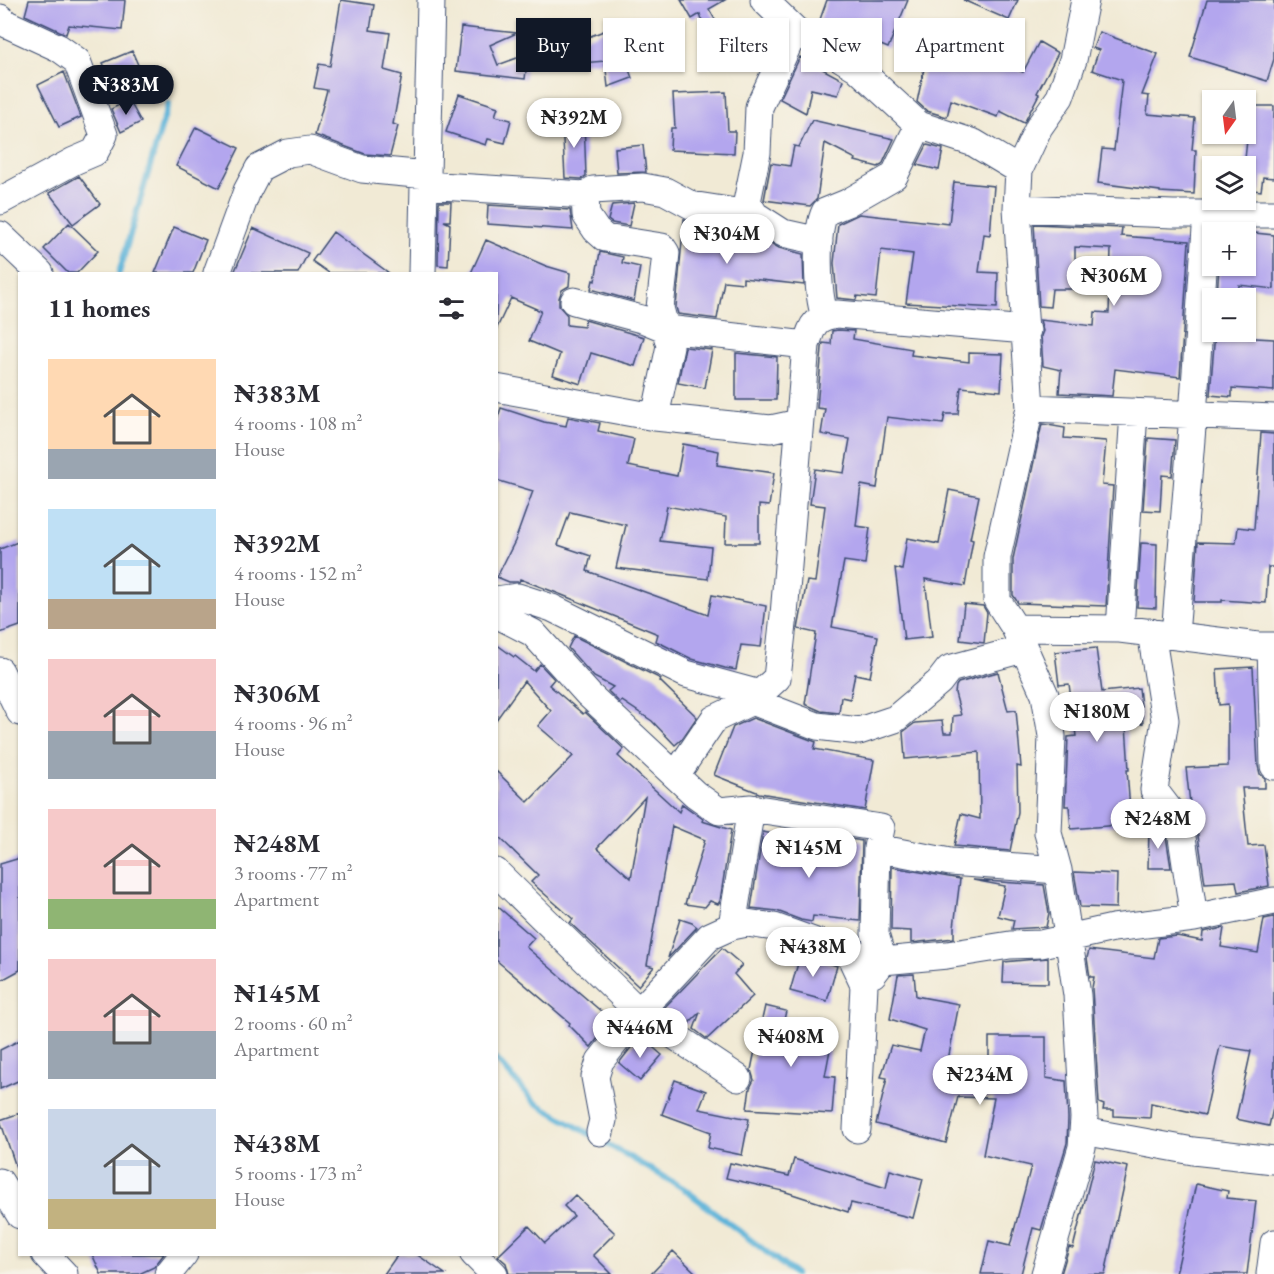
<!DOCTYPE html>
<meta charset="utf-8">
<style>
body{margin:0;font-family:"EB Garamond",serif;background:#f7f7f7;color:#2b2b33;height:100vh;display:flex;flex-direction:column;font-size:22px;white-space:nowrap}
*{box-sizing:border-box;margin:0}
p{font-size:20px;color:#7c7c81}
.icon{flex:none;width:33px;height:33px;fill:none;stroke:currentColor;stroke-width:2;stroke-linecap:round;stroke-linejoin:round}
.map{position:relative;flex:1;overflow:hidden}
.panel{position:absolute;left:18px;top:272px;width:480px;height:984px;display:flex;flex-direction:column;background:#fff;border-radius:0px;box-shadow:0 2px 4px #0004}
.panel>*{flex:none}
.top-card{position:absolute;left:516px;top:18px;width:570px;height:54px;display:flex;gap:12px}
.needle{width:39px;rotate:194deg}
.buttons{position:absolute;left:1202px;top:90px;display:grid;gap:12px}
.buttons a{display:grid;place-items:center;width:54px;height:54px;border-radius:0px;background:#fff;box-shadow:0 2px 4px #0004;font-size:30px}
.price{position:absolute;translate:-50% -51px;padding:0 14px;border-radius:21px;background:#fff;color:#222;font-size:20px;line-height:39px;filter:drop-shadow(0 2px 3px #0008)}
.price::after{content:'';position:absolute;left:50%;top:36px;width:18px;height:14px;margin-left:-9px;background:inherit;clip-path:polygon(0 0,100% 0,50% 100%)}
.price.active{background:#111827;color:#fff}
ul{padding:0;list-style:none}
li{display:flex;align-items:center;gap:18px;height:150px;padding:0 30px}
li span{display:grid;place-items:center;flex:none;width:168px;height:120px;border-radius:0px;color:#555}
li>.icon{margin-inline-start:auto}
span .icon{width:72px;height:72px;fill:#fffc;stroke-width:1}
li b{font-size:26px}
h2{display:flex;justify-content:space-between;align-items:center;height:72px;padding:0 30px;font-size:26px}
.chip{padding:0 21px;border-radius:0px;background:#fff;box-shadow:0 2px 4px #0004;font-size:21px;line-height:54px}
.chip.active{background:#111827;color:#fff}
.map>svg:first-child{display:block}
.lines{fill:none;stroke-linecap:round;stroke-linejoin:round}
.stream{stroke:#5db4d9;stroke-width:6}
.building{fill:#b3a6ee;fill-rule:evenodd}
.minor-casing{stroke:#3b4b70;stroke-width:29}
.minor{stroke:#fff;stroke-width:27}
</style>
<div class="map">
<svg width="1274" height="1274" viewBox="0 0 1274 1274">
<rect width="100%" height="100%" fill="#f7f3e8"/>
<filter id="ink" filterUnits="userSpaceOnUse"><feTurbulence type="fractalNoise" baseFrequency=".0167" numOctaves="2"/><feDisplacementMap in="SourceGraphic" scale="12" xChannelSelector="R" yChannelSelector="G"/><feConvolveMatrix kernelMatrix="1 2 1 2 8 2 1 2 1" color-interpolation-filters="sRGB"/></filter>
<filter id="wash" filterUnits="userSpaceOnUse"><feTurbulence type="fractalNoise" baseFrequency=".008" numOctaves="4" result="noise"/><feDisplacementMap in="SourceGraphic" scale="24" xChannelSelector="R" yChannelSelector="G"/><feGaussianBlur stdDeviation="1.35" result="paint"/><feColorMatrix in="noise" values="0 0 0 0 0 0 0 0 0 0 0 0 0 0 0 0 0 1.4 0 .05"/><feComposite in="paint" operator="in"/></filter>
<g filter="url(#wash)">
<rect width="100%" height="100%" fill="#f1ead5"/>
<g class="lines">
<path class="stream" d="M119 273 168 104
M496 1059 534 1102 683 1188 795 1274"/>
</g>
<g id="blocks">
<path class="building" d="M29 0H125L122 30 69 25 66 34 25 15Z
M341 0 374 5 370 30 390 33 384 70 402 75 393 124 398 126 390 156 365 154 315 135 327 90 314 88 319 64 330 66Z
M681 0H725L709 9 735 55 714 61 700 14 692 19Z
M827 0H908L888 48 852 33 849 39 828 32 818 25Z
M963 0H1018L1009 20Z
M1207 0H1274V59L1267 81 1190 57Z
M461 27 517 33 490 45 498 65 528 54 525 79 456 71Z
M614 27 632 78 608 87 605 61 569 64 562 47Z
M1099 32 1158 54 1142 95 1149 96 1147 114 1195 118 1192 150H1196L1194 194 1160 192V191L1098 183 1102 149 1114 150 1122 80 1092 70 1099 50 1093 48Z
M1039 42 1058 53 1037 93 1039 94 1024 123 1000 111 998 117 951 100 947 117 927 111 917 102 929 45 977 58 978 55 1023 72Z
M132 51 145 81 116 93 103 63Z
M800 57 843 80 838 95 811 89 806 113 780 99Z
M64 72 81 117 59 127 38 85Z
M726 92 728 131H735L734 153 670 150 671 128H675L673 94Z
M459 94 498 107 495 116 511 120 505 143 488 139 486 145 446 132Z
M129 100 141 122 121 132 111 109Z
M1250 106H1274V178L1263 177 1261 191 1245 189V159L1247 140H1249Z
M584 120 586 176 581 179 565 178 562 121Z
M812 120 894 139 882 165 878 167 855 161 856 159 825 143 817 199 810 206 764 200 771 163 790 166 794 146 799 147Z
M196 127 239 148 219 188 176 166Z
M643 145 646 172 617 173 615 148Z
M927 145 943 149 939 170 917 165Z
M79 176 100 204 73 224 49 193Z
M954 182 994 186 990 235 984 234 979 272 998 273 997 308 906 303 913 254 881 250 876 298 857 296 856 300 837 298 834 263 838 224 859 214 949 224Z
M439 202H451L450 221H444L450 224 448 266 438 265Z
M634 203 629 226 612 223 608 220 612 205Z
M488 205 570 210 573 230 487 224Z
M684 219 747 230 746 236 762 238 779 248 803 254 804 285 743 278V283L724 281 717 319 678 314 676 307Z
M69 223 98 251 77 273H68L44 249Z
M1034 224 1122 228 1121 236 1189 241 1180 377 1115 369 1112 396 1059 393 1061 370 1043 366 1041 336 1043 331 1040 320 1094 326 1095 312 1109 313 1111 249 1075 247V289H1052L1050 307 1039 306Z
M174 227 206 240 193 273H155Z
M253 228 308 253 298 273H234Z
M333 232 389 273H329L312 261Z
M1245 232 1274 235V289L1239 285 1238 298H1217L1219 266H1245Z
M486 240 546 266 570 273 569 286 562 290 559 298V306L567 315V325L584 327 585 320 644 337 635 366 591 353 581 384 553 375 560 354 529 341 541 311 511 298 496 330V273H471Z
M600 252 623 257 622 263 640 267 634 301 591 289 593 280 595 281Z
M838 330 854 331 853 339 912 349 911 355 969 362V353L1003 354 1001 391 961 387 958 414H945L943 424 887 417 877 488 861 485 856 526 870 528 865 564 844 561 832 627 878 636 870 677 855 674 850 699 841 697 839 713 821 711 805 704 816 633 798 629 807 581 815 582 825 506 810 504 815 469 844 473 850 439 821 434 825 409 817 408 822 348 823 343 831 344 832 331Z
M1215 332H1237V337L1274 339V391L1232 388V397L1210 395Z
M685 347 712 350 705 388 678 383Z
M736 353 777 357 776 400H736Z
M501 408 544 422 566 426 568 417 600 423 598 431 634 439 628 466 677 476 683 444 719 451 717 465 774 473 769 506 759 505V543H725L726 517 667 506 660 541 711 547 708 579 616 568 626 525 570 512 558 545 591 556 587 571 708 615 712 595 766 606 761 647 741 645 736 670 725 668 692 659 656 641 658 634 557 593 520 579 519 582H509L497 577 515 541 533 491 496 480V423Z
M1042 424 1065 428 1064 438 1106 441 1102 485 1113 486 1106 606 1018 603 1013 595V559Z
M1261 433 1274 434V567H1268L1266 603 1222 600V602H1194L1198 542 1236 543 1238 527 1254 529Z
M1148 438 1175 440 1172 476 1162 475 1160 511 1143 510Z
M949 490 979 496 970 539 973 540 965 586 925 579 932 637 904 640 895 568 902 570 907 538 939 544Z
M20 541V626L0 633V549Z
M1141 543 1157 544 1156 608 1137 607Z
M964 604 983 606 987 613 984 643 960 640Z
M574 636 661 679 660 681 697 717 682 739 675 745 652 721 622 701 620 703 608 691 613 687 594 677 568 648Z
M496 644 514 657 515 656 534 671 540 664 554 679 549 685 583 714 585 712 624 749 618 756 679 812 682 804 703 819 702 821 731 830 720 901 718 904 710 901 705 907 685 904 705 840 672 826 647 965 654 967 638 986 570 923 573 919 531 882 538 875 496 834V771L528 802 573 756 538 726 551 711 524 681 496 720ZM645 797 631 878 597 848Z
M1096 648 1102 692 1139 688 1143 723 1126 725 1129 770H1127L1131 824 1071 829 1069 806H1065L1068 737 1076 736 1069 684 1059 685 1055 652Z
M1253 667 1258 766 1260 774 1265 778V788H1242L1248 846 1264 845 1269 886 1238 892 1236 881 1205 883 1196 822 1191 812 1186 768 1228 766V704L1219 705 1217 669Z
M998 672 1008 711 1016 710 1021 767 1017 766 1018 812 1010 851 954 846 961 814 980 819 979 752 905 759 903 732 915 723 942 721 944 733H952L953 716 961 715 955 693 956 686 958 683Z
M753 718 816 742 814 749 874 760 865 810 759 793 714 775 733 727Z
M1149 830H1165L1171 868H1148Z
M763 832 794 838 793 843 830 849 831 836 862 841 860 921 813 916 812 922 801 920 777 911 751 908Z
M20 858V970L0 981V864Z
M892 867 960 879 954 927V938L911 943V931L891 930Z
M1074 872 1117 874 1116 908 1080 907Z
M973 880 1044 885 1049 913 1046 927 1012 929 1014 920 998 916 1005 886Z
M496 905 534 938 526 947 609 1018 614 1013 616 1015 591 1047 569 1025 570 1023 496 960Z
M1274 917V1104L1269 1126 1236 1119 1251 1051 1220 1046 1205 1115 1151 1103 1150 1118 1114 1116V1110H1103L1104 1105 1099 1103 1092 988 1094 977H1090L1087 958 1089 950 1154 958 1158 938 1177 936 1202 941 1203 932 1224 928 1221 947 1258 953 1264 919Z
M680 919 692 923 697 927 668 958Z
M722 948 742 965 734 974 753 996 707 1039 694 1029 700 1012 687 1025 664 1008Z
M801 953 837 966 827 1001 790 991Z
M1048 958V983L1003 982 1004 962Z
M914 974 916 996 959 1004 948 1060 989 1071V1037H1046V1078L1066 1081 1068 1118 1067 1143 1041 1230 1033 1228 1021 1274H981L989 1241 1010 1246 1031 1166 983 1155 994 1098 958 1097 946 1143 876 1124 887 1078 881 1077 891 1045 920 1051 925 1030 890 1019 898 975Z
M765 1006 786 1011 783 1024 833 1034 825 1076 835 1077 832 1114 747 1109 750 1088 754 1080 751 1070 753 1060Z
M640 1036 662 1055 640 1081 619 1063Z
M20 1040V1080L0 1089V1050Z
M675 1080 706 1091 699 1109 749 1119 742 1155 708 1148 711 1132 662 1114Z
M20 1113V1169L17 1170 0 1120Z
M794 1159 886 1188 890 1170 923 1179 913 1218 851 1203 848 1212 783 1191 726 1178 730 1163 789 1176Z
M1095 1160 1128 1167 1105 1274H1061L1069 1247 1073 1248Z
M1196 1184 1228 1191 1227 1198 1256 1201 1247 1274H1176Z
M575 1195 615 1233 593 1255 612 1274H509L506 1263 498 1256 529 1226 545 1243 574 1216 564 1206Z
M673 1251 697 1274H651Z
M92 1254H164L154 1267 139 1274H101Z
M398 1254H416L445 1274H384Z"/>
</g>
</g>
<g filter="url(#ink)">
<use href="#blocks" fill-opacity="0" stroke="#3b4b70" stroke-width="1.5"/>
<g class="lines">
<defs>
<path id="minor" d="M764 0 795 30 857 68 919 125 974 143 1019 170
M0 18 7 24 59 48 77 61 104 135 95 152 74 161 0 201
M424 185 585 195 593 190 643 187 665 191 691 205 755 215 783 233 819 241
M585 195 586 215 596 230 605 238 662 247 666 253 660 308 670 346 655 417
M1017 208 1173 214H1274
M755 215 747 202 757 153 759 107 795 30
M0 235 40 273
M217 273 247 191 259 168 288 153 310 150 362 169 427 175
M422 273 424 185 427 175 431 0
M574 301 645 320 667 329 806 345
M825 316C817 294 815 232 825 212L847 203 894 176 919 125
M496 388 655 417 771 429 799 423
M1030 408 1274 418
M496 600 518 597 552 608 686 674 760 694
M496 612 502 617 533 633 588 694 695 794 719 811 751 808 881 828 877 848 950 862 1058 870
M1015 628 1120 629 1258 646H1274
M1120 629 1134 412
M1151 632 1165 720 1154 790 1180 824 1194 918
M1175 635 1193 415 1207 214
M1271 646 1274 766
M0 671 20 712
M752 701 817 726 859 731 895 719 939 682 949 669 1023 649
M676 775 714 719 752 701 777 678 784 615 806 345C813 324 814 318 837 314L1027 330
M496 872 639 1012 738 1078
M732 926 751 808
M849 953 864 985 857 1129
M873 974 883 961 875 934 877 848
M1083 1131 1193 1151 1274 1160
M600 1132 603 1120 595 1077 600 1061 639 1012 710 936 732 926 747 923 774 927 835 949 883 961 947 955 1010 945 1041 944 1113 928 1194 918 1274 901
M0 1182 20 1215
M45 1254 64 1274
M474 1254 494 1274
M168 1274 184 1254
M1045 1274 1082 1147 1084 1118 1077 995 1058 870 1048 833 1052 736 1045 695 1015 628 997 600V557L1030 408 1017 208 1019 170 1039 127 1060 97 1073 60 1085 0
M1270 1274 1274 1243"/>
</defs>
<use href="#minor" class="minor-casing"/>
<use href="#minor" class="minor"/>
</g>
</g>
</svg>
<div class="buttons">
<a><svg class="needle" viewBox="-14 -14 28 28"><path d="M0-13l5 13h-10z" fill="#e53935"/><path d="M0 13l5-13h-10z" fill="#7c7c81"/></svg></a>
<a><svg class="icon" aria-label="layers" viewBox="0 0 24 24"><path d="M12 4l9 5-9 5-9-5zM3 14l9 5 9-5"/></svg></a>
<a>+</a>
<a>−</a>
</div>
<b class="price active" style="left:126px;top:116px">₦383M</b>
<b class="price" style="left:574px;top:149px">₦392M</b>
<b class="price" style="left:727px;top:265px">₦304M</b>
<b class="price" style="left:1114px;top:307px">₦306M</b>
<b class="price" style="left:1097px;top:743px">₦180M</b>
<b class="price" style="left:1158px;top:850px">₦248M</b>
<b class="price" style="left:809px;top:879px">₦145M</b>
<b class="price" style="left:813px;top:978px">₦438M</b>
<b class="price" style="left:640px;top:1059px">₦446M</b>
<b class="price" style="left:791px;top:1068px">₦408M</b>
<b class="price" style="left:980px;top:1106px">₦234M</b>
<div class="top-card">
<a class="chip active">Buy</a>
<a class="chip">Rent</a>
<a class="chip">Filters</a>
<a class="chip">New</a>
<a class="chip">Apartment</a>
</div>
<section class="panel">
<h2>11 homes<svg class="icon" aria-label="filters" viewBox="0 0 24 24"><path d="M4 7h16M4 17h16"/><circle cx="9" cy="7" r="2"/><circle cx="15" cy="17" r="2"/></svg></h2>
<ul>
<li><span style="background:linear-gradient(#ffd9b3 75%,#9aa5b1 0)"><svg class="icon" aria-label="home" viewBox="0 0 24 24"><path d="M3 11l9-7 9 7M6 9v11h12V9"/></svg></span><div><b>₦383M</b><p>4 rooms · 108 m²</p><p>House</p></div></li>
<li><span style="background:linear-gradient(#bfe0f5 75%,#b9a48a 0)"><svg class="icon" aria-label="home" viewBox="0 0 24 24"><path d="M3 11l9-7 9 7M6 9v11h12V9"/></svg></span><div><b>₦392M</b><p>4 rooms · 152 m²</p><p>House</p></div></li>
<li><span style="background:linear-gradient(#f6c9c9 60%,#9aa5b1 0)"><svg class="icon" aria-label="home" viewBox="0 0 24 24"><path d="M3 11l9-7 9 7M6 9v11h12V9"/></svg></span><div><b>₦306M</b><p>4 rooms · 96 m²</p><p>House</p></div></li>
<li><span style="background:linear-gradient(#f6c9c9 75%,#8fb573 0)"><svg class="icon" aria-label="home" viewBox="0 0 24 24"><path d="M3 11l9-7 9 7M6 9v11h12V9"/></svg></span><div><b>₦248M</b><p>3 rooms · 77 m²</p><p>Apartment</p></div></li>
<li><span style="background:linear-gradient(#f6c9c9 60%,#9aa5b1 0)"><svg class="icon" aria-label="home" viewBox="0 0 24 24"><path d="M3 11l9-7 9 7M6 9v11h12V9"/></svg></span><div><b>₦145M</b><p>2 rooms · 60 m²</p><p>Apartment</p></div></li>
<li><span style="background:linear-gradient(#c9d6e8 75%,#c2b280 0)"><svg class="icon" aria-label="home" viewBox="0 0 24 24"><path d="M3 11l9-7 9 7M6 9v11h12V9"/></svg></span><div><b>₦438M</b><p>5 rooms · 173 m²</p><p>House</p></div></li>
</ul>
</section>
</div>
